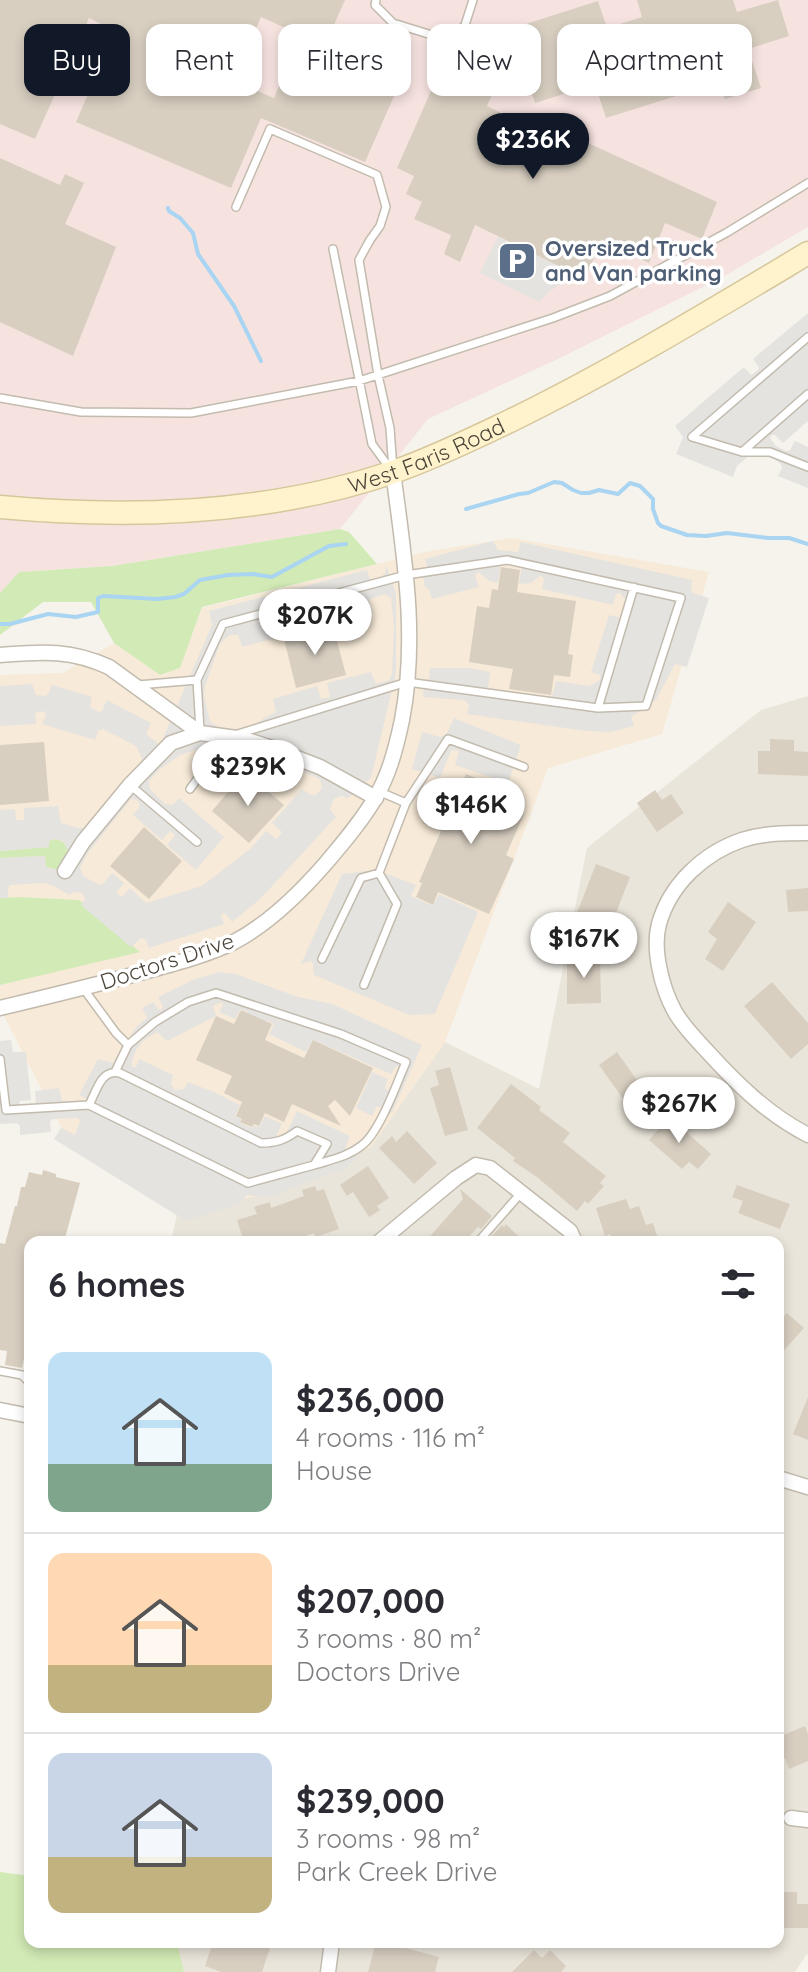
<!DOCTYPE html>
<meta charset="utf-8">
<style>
body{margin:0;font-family:Quicksand,sans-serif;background:#f2f2f3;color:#2b2b33;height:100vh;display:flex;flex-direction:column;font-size:30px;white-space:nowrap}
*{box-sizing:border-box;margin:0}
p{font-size:26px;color:#7c7c81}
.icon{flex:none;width:44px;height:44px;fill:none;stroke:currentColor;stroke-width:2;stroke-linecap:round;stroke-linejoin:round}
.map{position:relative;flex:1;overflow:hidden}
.panel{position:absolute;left:24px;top:1236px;width:760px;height:712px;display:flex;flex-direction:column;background:#fff;border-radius:16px;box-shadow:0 4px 12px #0003}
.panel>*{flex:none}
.banner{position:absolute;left:24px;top:24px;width:760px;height:72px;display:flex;gap:16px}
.price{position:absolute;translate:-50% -68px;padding:0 18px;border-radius:28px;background:#fff;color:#222;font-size:26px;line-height:52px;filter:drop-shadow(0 2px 4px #0008)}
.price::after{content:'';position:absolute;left:50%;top:48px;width:24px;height:18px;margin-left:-12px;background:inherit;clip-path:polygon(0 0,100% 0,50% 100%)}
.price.current{background:#111827;color:#fff}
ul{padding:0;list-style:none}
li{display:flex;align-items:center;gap:24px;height:200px;padding:0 24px}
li+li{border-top:2px solid #e1e1e2}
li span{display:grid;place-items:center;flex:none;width:224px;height:160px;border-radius:16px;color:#555}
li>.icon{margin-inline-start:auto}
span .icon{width:96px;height:96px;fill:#fffc;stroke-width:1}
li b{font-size:34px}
h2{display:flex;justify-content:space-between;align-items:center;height:96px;padding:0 24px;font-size:34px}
.pill{padding:0 28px;border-radius:16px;background:#fff;box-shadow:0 4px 12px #0003;font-size:28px;line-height:72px}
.pill.current{background:#111827;color:#fff}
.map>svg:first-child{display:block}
.residential{fill:#eae5da}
.commercial{fill:#f7ead8}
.medical{fill:#f6e3e0}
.green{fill:#d2eab5}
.parking{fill:#e5e3e0;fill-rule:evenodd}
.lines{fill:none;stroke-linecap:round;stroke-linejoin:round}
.stream{stroke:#a9d4f2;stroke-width:4}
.building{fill:#d8cfc1;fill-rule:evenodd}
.lane-casing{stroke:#c2bbae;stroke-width:10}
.street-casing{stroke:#c2bbae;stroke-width:17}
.secondary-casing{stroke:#d6c79b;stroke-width:25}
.lane{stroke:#fff;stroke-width:7}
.street{stroke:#fff;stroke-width:14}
.secondary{stroke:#fff3cd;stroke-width:22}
.labels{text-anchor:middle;stroke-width:7;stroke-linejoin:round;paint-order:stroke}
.service-label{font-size:22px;font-weight:bold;fill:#4e5e75;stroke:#fff;text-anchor:start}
.street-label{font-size:22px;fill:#4b4439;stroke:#fff}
</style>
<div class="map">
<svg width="808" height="1972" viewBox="0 0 808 1972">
<rect width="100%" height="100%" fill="#f6f3ec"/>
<path class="residential" d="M808 696V1955H806L795 1972H184L177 1942H778V1242H171L178 1210 370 1148 445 1042 539 1089 587 848 761 710Z"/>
<path class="commercial" d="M512 538 709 572 662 734 548 768 445 1042 370 1148 267 1195 178 1210 67 1139 0 1008V985L139 951 79 900 19 897 0 898V675L63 673 114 643 160 675 180 668 202 608 425 552Z"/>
<path class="medical" d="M0 0H808V227L723 277 560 358 428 419 340 529 112 566 19 572 0 593Z"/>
<path class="green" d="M340 529 349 532 377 564 202 607 180 668 160 675 114 643 91 602H43L0 635V593L19 572 112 566Z
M54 839C74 843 69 854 62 869L58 870 46 867 45 856 0 858V851L49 847V841Z
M19 897 79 900 140 952 0 985V898Z
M0 1872 30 1876V1942H177L184 1972H0Z"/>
<path class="parking" d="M498 237 567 270 563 282 548 293 539 302 480 273Z
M808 313V421L783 443 775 435H772L770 438 776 446 786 451 790 450 795 441 808 447V488L778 476 782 468 781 464 760 449 756 450 737 466 733 477 676 454 683 437 675 426 744 367 751 375 758 370 759 367 753 359Z
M493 541 498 550 518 552 521 542 692 580 691 589 693 593 709 598 687 667 675 664 656 700 631 717 634 726 610 732 586 731 467 714 469 705 464 700 423 697 424 681 429 679 430 668H469L490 672 487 696 550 705 556 681 589 686 600 680V675L591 672 609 615 622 618 626 605 625 599 620 593 616 594 613 605 542 589 544 579 541 575 531 583 519 584 522 564 501 562 498 583 489 581 478 572 475 575 479 587 432 599 429 589 425 587 422 569 427 567 425 559Z
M386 565 396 593V673L371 778 348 798 341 796 334 799 330 809 336 817 261 898 232 922 226 914 223 913 221 916 224 924 149 948 146 940 141 938 131 947 81 905 85 899 82 893 74 892 69 895 54 886 44 883 10 885 8 888V898H0V858L45 856 46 867 58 870 62 869 68 856V851L63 841 54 839 49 841V847L0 851V810L15 809 16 820H24V808L58 806 61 823 78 828H84L89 825 140 766 142 758 136 746 103 729 98 731 95 740 42 724 46 715 44 711 35 713 36 724 0 726V686L32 684 36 695 45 696 48 694 52 685 92 697 90 707 99 712 102 711 107 700 151 723 146 734 160 745 212 625 209 611 367 570 370 579H377L385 574ZM384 594 391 598 394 627 392 674 389 680 376 684 371 672 327 683 330 697 321 699 317 686 273 699 276 712 264 718 245 734 221 728 210 722 204 695 205 686 220 644 225 639 230 635H238L242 647 372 612 369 602 370 599ZM214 747 238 749 260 755 320 779 322 788 316 795H311L302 789 272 823 282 832 277 839 266 831 250 849 202 886 146 903 130 888 122 897 116 893 124 883 112 873 104 883 100 885 83 876 80 868 88 853 130 800 134 799 139 802 140 806 133 815 162 840 170 831 175 835 167 845 196 870 224 837 179 798 172 805 165 804 150 789 149 781 160 769 180 755 202 748Z
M454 718 521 745 508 783 455 765 459 751 454 750 451 751 440 778 412 769 422 732 440 737 446 735Z
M376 870 416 885 411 896 433 906 439 894 478 912 435 1014 409 1015 314 975 313 964 311 961 301 964 342 874Z
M220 972 236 974 295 996 332 1004 422 1045 392 1113 377 1106 372 1116 356 1108 372 1072 388 1079 385 1088 388 1091 400 1070 398 1066 395 1067 391 1074 313 1040 306 1052 269 1034 274 1024 266 1020 260 1031 243 1023 248 1012 241 1009 235 1019 219 1012 223 1005 222 1002 213 1006 216 1016 167 1041 157 1032 143 1041 136 1050 132 1061V1067H136L139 1059 173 1075 171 1084 175 1090 184 1089 188 1082 214 1092 240 1105 235 1116 241 1119 240 1123 252 1128 254 1126 259 1127 265 1116 282 1124 277 1134 278 1137H281L286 1134 297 1111 350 1136 345 1149 357 1159 346 1168 271 1196 260 1197 247 1195 238 1204 186 1221 54 1139 61 1128 75 1135 80 1121 78 1118 53 1119 50 1122 51 1132 20 1135V1126L17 1123 0 1124V1041L11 1040 13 1052H26L31 1100 20 1101 19 1105 34 1104 36 1101 35 1091 59 1088 62 1101H86L87 1099 79 1095 98 1059 113 1063 137 1026 147 1018 142 1008 153 1002 158 1009 161 1010 163 1006 158 997 195 979Z"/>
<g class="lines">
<path class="stream" d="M168 208 169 211 180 218 193 233 198 254 234 306 261 361
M466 509 519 494 528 493 554 482 562 483 573 490 581 493H589L599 490 618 494 630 483 640 486 653 499V509L658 523 661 526 687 535 706 536 727 533 768 538H789L808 544
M0 624H10L48 614 76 617 98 612V598L103 596 157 599 175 597 184 594 200 580 228 575 253 574 272 577 329 546 346 544"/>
</g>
<path class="building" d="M0 0H345L325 45 402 78 365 162 261 118 231 188 76 122 115 31 89 18 35 139 0 124ZM261 17 301 35 274 98 211 71 222 46 243 59Z
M637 0H733L737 12 778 0 789 36 748 49 761 88 725 99 718 78 712 80 707 66 671 78 676 96 606 118 595 84 535 103 510 29 598 1 607 28 642 17Z
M450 48 486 63 478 81 495 88 487 106 525 125 529 116 717 202 702 239 665 223 649 263 603 240 585 276 567 270 475 225 460 262 444 254 451 235 414 219 422 202 406 194 414 176 397 168Z
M0 158 60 185 65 174 84 183 65 224 116 247 73 356 0 322Z
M501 567 520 570 517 592 576 601 568 654 573 655 570 677 554 675 551 695 509 689 513 669 469 662 477 606 489 608 492 589 498 590Z
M333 626 346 675 296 688 284 639Z
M770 739 794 740V751L808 752V776L758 774V751H770Z
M44 742 49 801 0 805V745Z
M245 772 284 805 249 843 212 811Z
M466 774 511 793 506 806 524 814 506 855 514 859 489 914 438 892 433 905 416 897 422 883 419 882 441 831 423 823 430 808 448 815Z
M655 790 662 800 671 794 684 813 657 832 637 803Z
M144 827 182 861 149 899 110 866Z
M596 864 630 877 609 931 575 918Z
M808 888V911L788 912 786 890Z
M728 902 756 922 723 971 705 959 717 939 708 932Z
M600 956 601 1003 567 1004V957Z
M772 982 808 1023V1044L791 1059 744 1006Z
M241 1010 272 1024 265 1040 304 1058 313 1040 373 1068 350 1116 335 1100 328 1106 341 1126 292 1104 284 1122 265 1113 259 1126 254 1124 252 1127 240 1122 242 1119 236 1116 242 1102 224 1093 232 1076 196 1060 216 1016 234 1024Z
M617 1052 644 1090 626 1103 599 1065Z
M450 1067 468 1130 445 1136 430 1088 439 1085 435 1071Z
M511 1084 541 1107 539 1110 570 1133 563 1142 606 1176 600 1183 604 1186 588 1204 585 1201 577 1211 537 1177 513 1161 515 1158 477 1128Z
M669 1117 711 1154 698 1169 689 1162 682 1169 649 1140Z
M407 1131 437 1163 414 1184 379 1148 392 1136 396 1142Z
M368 1166 389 1198 377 1206 380 1210 369 1217 353 1192 347 1196 340 1185Z
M43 1170 56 1174V1177L80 1183 64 1242H30V1355L25 1354 22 1368 5 1365 7 1351 0 1350V1243L5 1244 15 1206H17L21 1187H25L29 1172 42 1175Z
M737 1185 790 1204 780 1229 738 1213 743 1201 732 1197Z
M315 1186 317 1191 324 1189 339 1229 316 1237 314 1233 288 1242H244L237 1220 257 1214 254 1207 270 1202 271 1208 304 1196 302 1190Z
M460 1189 492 1216 481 1229 478 1227 464 1242H425L463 1199Z
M626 1199 630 1209 639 1206 646 1225 653 1223 659 1242H623L622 1238 613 1241 610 1234 605 1236 596 1208Z
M506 1224 524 1242H496L491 1237 502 1225 504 1227Z
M787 1313 804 1328 778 1357V1323Z
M808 1397V1440L793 1434Z
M805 1726 808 1734V1761L789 1769 785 1758 778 1761V1737Z
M778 1892H797V1904H808V1928H778Z
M213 1942H253L270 1948 262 1972H221L205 1966Z
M376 1942H399L398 1946 439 1957 435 1972H368Z
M534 1950 542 1958 550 1950 566 1966 561 1972H512Z"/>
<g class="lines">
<defs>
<path id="lane" d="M376 0 375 5 393 23 438 37H454L465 25 473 0
M236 207 270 129 377 175 386 207 380 226 370 240 359 260 378 375 390 428 393 470
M333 249 372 444 389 467
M808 337 692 437 742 452 808 394
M0 398 81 412 191 413 359 381 553 318 610 296 726 233 808 183
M742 452H770L808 467
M197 680 200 730
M138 685 197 680 223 624 406 575 507 560 681 598 646 706 598 708 407 682 228 737 190 789
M598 708 634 587
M130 785 197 842
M378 791 406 803 448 739 524 767
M322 959 361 878 379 873 406 803
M364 985 397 904 379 873
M83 988 116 1033 128 1045 115 1072
M128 1045 155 1022 188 1002 216 993 341 1034 406 1062C397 1083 379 1134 361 1146 347 1157 330 1160 314 1165
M0 1059 6 1110 89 1105 248 1183 314 1165 327 1144 297 1131C285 1140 276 1143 261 1143L120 1073C101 1069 97 1090 89 1105
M478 1242 521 1193
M0 1371 22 1375 30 1383"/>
<path id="street" d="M0 655C42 652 69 649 109 667L200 733 244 739 266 746 320 767 376 798
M808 833C786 833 763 833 742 840 704 853 670 884 659 924 652 949 662 989 675 1012 683 1026 695 1038 706 1050 736 1083 767 1114 808 1135
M65 871 83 842 130 785 171 743 200 733
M0 1008C46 997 91 986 136 974 169 965 203 957 234 942 270 923 300 893 326 863 343 843 360 823 374 800 389 776 396 748 402 720 418 636 404 556 393 472
M379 1242 456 1178 476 1165 490 1168 570 1231 575 1242
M0 1410 30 1416
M778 1478 808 1487
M791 1818 808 1820
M328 1972 332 1942"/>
<g id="secondary">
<path id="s1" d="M0 507C130 519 272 514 396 471 436 457 474 438 512 420 614 370 711 311 808 253"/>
</g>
</defs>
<use href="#lane" class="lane-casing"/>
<use href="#street" class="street-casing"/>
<use href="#secondary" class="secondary-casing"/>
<use href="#lane" class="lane"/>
<use href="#street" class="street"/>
<use href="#secondary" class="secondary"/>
</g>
<defs>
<symbol id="parking-square" viewBox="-11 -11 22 22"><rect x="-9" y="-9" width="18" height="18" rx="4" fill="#5c6f8a" stroke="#fff"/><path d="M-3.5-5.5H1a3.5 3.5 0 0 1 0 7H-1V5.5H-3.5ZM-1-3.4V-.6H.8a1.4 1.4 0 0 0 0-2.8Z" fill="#fff"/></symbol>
</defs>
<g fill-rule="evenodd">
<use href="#parking-square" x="495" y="239" width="44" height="44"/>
</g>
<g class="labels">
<g class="service-label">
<text x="545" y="256">Oversized Truck<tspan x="545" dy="25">and Van parking</tspan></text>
</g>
<g class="street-label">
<text dy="8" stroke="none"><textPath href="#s1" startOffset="434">West Faris Road</textPath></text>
<text transform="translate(167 961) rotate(-18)" y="8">Doctors Drive</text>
</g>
</g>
</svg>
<b class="price current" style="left:533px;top:181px">$236K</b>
<b class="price" style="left:315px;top:657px">$207K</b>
<b class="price" style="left:248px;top:808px">$239K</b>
<b class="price" style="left:471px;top:846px">$146K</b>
<b class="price" style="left:584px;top:980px">$167K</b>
<b class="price" style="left:679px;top:1145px">$267K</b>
<div class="banner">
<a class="pill current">Buy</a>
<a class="pill">Rent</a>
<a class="pill">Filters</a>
<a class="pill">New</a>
<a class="pill">Apartment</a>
</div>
<section class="panel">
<h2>6 homes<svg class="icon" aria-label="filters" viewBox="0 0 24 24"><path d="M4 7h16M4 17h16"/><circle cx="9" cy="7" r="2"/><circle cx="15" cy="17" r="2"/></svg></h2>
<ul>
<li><span style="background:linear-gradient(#bfe0f5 70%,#7fa58c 0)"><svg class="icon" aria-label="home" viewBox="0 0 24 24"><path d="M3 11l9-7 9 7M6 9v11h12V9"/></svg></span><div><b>$236,000</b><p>4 rooms · 116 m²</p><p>House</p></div></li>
<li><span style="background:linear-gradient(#ffd9b3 70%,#c2b280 0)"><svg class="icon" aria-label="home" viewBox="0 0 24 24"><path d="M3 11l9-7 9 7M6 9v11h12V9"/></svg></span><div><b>$207,000</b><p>3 rooms · 80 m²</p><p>Doctors Drive</p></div></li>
<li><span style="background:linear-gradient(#c9d6e8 65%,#c2b280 0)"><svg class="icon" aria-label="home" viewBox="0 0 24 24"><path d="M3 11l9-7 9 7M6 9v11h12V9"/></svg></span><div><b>$239,000</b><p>3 rooms · 98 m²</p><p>Park Creek Drive</p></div></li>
</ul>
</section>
</div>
